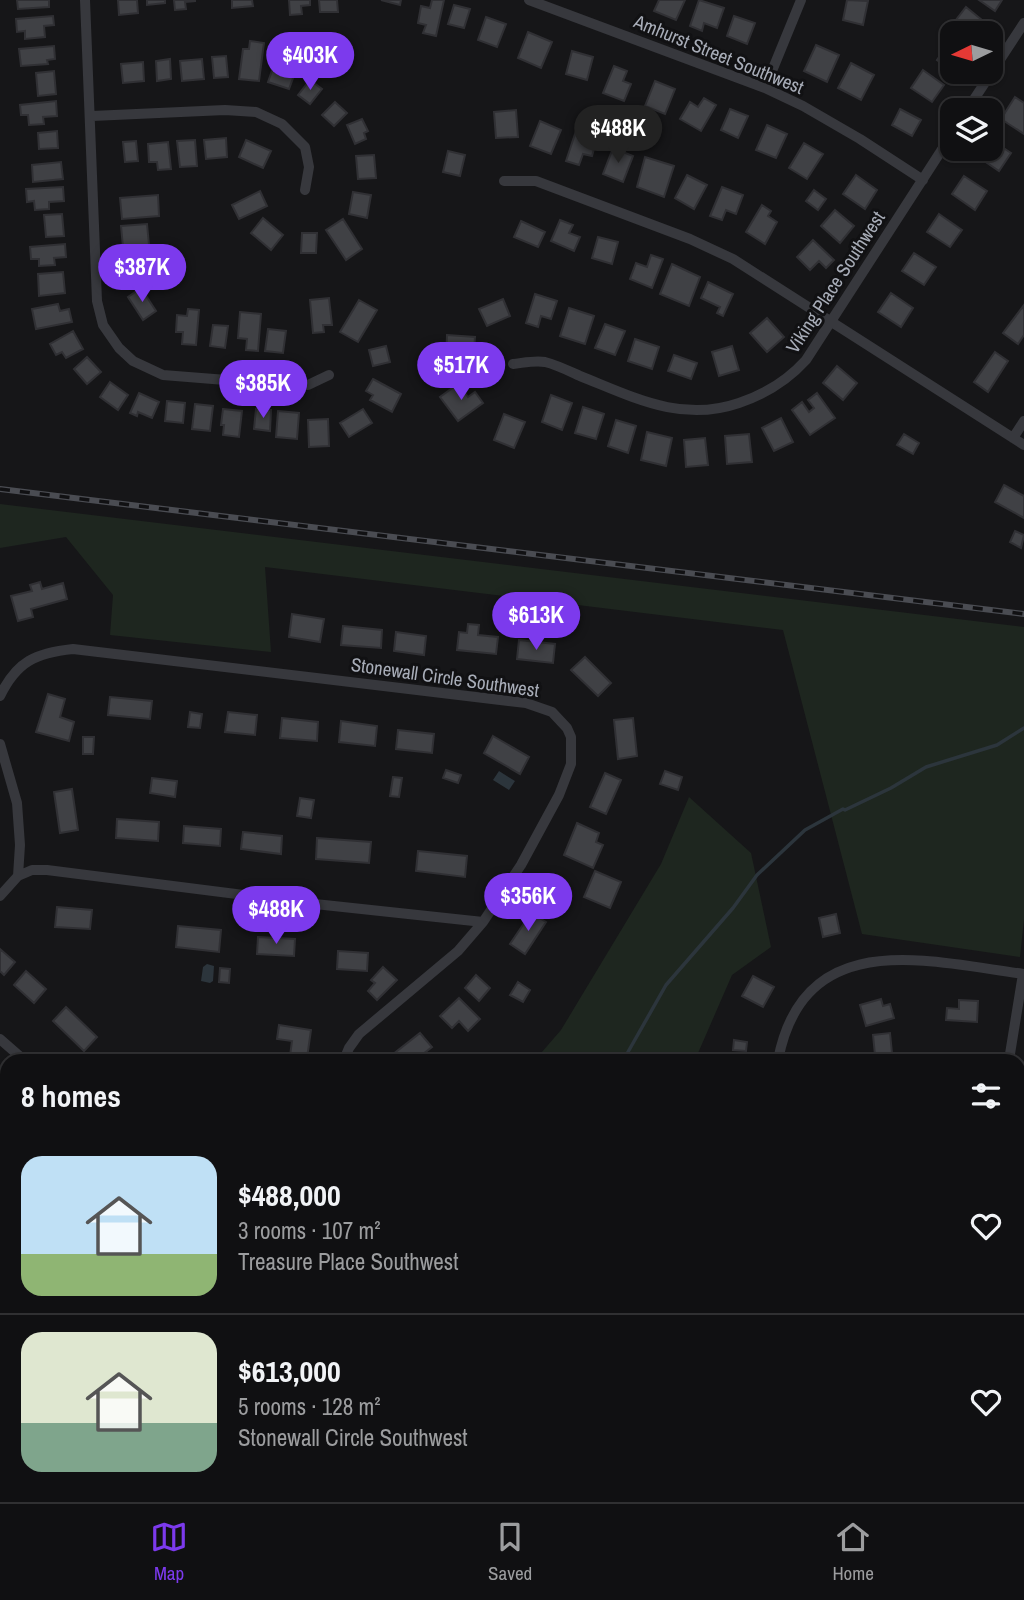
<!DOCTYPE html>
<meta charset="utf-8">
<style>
body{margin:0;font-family:"Archivo Narrow",sans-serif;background:#19191b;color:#f1f3f6;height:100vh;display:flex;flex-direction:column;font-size:26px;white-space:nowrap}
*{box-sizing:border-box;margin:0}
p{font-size:23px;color:#9c9d9f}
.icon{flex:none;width:38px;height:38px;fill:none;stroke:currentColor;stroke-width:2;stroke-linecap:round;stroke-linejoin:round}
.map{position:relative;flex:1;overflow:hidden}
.drawer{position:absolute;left:0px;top:1054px;width:1026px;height:450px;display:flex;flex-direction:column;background:#101012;border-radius:21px 21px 0 0;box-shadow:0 2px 5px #0004,0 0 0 2px #303032}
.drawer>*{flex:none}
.needle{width:46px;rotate:265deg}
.controls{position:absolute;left:940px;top:21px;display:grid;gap:14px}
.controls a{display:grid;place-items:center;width:63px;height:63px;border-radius:14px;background:#101012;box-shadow:0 2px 5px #0004,0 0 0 2px #303032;font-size:35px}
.price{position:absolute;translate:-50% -60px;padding:0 16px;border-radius:24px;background:#7c3aed;color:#fff;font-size:23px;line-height:46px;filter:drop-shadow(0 2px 4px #0008)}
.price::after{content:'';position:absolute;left:50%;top:42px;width:21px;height:16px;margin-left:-10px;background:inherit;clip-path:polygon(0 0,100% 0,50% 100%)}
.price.current{background:#222;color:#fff}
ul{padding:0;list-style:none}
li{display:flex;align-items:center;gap:21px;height:175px;padding:0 21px}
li+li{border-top:2px solid #303032}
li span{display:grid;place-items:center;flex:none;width:196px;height:140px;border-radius:21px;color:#555}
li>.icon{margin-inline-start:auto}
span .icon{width:84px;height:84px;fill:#fffc;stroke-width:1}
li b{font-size:30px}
h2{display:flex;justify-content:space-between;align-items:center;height:84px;padding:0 21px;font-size:30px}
.tab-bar{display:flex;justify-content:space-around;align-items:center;height:98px;border-top:2px solid #303032;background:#101012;font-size:19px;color:#9c9d9f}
.tab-bar a{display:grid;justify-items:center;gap:4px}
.tab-bar .current{color:#7c3aed}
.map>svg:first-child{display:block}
.green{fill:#1e261f}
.water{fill:#2c353c}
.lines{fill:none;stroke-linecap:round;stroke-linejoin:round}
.stream{stroke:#2c353c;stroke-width:3.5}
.building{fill:#404145;stroke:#303034;stroke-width:2}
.minor{stroke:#37383d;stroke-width:10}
.rail-casing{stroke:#4a4c52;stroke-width:6}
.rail{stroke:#111113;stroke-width:3.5;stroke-dasharray:10;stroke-linecap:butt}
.labels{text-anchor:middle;stroke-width:6;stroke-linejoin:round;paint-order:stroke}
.street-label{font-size:19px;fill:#a8adb8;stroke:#111113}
</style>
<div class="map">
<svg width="1024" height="1502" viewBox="0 0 1024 1502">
<rect width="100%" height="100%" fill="#161618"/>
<path class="green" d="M0 504 1024 627V919L1020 957 862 934 783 630 265 567 271 652 110 635 113 595 66 537 0 548Z
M689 797 751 853 771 947 732 975 695 1060H535L561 1030 661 864Z
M0 1224 7 1225V1496H44L45 1502H0Z
M565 1496H609V1502H566Z"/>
<path class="water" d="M499 771 515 781 509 790 493 780Z
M207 964 214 966 213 981 210 983 201 981 203 967Z"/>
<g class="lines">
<path class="stream" d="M624 1059 666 985 733 908 757 875 805 830 843 809 845 810 891 788 926 767 997 745 1024 728"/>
</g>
<path class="building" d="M17 0H49V7L18 9Z
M118 0H137L138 13 119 15Z
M147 0H165V3L147 5Z
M174 0H195V1L185 2 186 9 175 10Z
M232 0H252L253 6 232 8Z
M289 0H310V5L301 6 302 14 290 15Z
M319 0H337L338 12H320Z
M381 0H401L400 5Z
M432 0H444L436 36 423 33 426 25 418 23 421 6 430 8Z
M659 0H685L676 20 654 11Z
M699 0 724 8 717 28 704 23 702 31 690 26Z
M847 0 868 1 863 25 843 20Z
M979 0H1002L995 11Z
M454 5 470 9 464 28 448 24Z
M966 7 987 24 979 33H962L952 25Z
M53 16 54 25 44 26 45 37 25 39V31L17 32 16 19Z
M734 16 755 23 747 44 727 36Z
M486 17 506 24 497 47 478 40Z
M528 32 552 42 541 68 518 58Z
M250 41 264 43 259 81 239 79 243 49H249Z
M948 44 952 46V71L937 60Z
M816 45 839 55 827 82 804 71Z
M54 46 55 59 47 60 48 64 21 66 19 49Z
M572 51 593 57 587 80 566 74Z
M226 56 228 77 214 78 212 57Z
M170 59 171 79 157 81 156 61Z
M202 59 204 79 182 81 180 61Z
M143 62 144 81 123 83 121 64Z
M275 62 296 70 289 89 268 82Z
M851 63 874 75 861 100 838 88Z
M614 66 627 71 623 81 631 84 624 101 603 93Z
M923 70 944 85 932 102 911 88Z
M54 71 56 94 38 96 36 73Z
M310 80 322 89 310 104 298 95Z
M655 81 675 89 665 114 645 106Z
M1015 97 1024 103V134L1001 119Z
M704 98 716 105 701 131 680 119 690 102 698 107Z
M56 101 57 116 43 117 44 124 29 125 28 115H21L20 105Z
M335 102 347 113 334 126 322 115Z
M730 109 748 116 738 138 721 130Z
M900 109 921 120 912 136 892 125Z
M516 110 518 137 496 138 494 112Z
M362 119 368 131 364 133 366 139 355 144 347 125Z
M540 121 561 130 551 154 530 146Z
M767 125 787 134 776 158 756 150Z
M57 131 58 148 39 149 38 133Z
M576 131 597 138 592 156 583 154 579 165 566 161Z
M226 138 227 157 206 159 204 140Z
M990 139 1011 153 999 171 977 156 982 149H990Z
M195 140 197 166 180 167 177 141Z
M246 140 271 151 263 168 239 157Z
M136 141 138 161 125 162 123 142Z
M168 142 171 169 158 170 157 162H149L148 144Z
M804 143 823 154 807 179 789 168Z
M613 148 633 156 623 182 603 174Z
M448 151 465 155 460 176 443 172Z
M374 155 376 178 358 179 356 156Z
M645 157 674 166 664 197 637 187Z
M61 162 63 179 33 182 32 165Z
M687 175 707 185 694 209 675 198Z
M856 175 877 190 865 209 843 194Z
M964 176 987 191 975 210 952 194Z
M63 187 64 201 49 202V209L35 210 34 201 27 202 26 189Z
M722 187 743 195 736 214 726 210 722 220 710 216Z
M814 190 826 199 818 210 806 201Z
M260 191 267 206 239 219 232 205Z
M353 192 371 195 367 218 349 214Z
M158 195 159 216 122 219 120 198Z
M762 205 771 211 768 216 777 222 765 244 746 232Z
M835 210 854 226 840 243 821 226Z
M62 214 64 236 46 237 44 215Z
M939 214 962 230 950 247 927 232Z
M263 218 283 235 271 250 251 233Z
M343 219 362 249 346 260 326 230Z
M560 220 573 225 569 233 580 237 574 251 551 241Z
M521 221 545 232 538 247 514 237Z
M147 224 149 245 123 247 121 226Z
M302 233H317L316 253H301Z
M598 237 618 242 612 264 592 258Z
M813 240 834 260 826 268 819 261 810 270 797 257Z
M65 244 66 257 54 258 55 265 39 266V259H31L30 247Z
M914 253 936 267 924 285 902 271Z
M149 254 151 272 127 274 125 256Z
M651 255 663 259 652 288 630 279 636 263 647 267Z
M672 264 700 277 689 306 660 294Z
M63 272 65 293 39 296 38 274Z
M708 282 733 294 723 316 717 313 720 307 701 298Z
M141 288 156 311 143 320 128 297Z
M891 293 913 308 901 327 878 312Z
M535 294 557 301 551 319 541 316 538 327 526 323Z
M329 298 332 325H323L324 332 313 333 310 300Z
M503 299 510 316 487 326 479 309Z
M359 300 377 310 358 342 340 332Z
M58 304 60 311 69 309 72 322 36 329 32 309Z
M1024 305V335L1018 344 1003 333Z
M569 308 594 316 585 344 560 336Z
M188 309 199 310 196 345 182 344 183 332H176L177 315 187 316Z
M240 312 261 314 258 351 246 350 247 339 238 338Z
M767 318 784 337 767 352 750 333Z
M605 324 625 331 615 355 595 348Z
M213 325 228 326 225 348 210 346Z
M268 329 286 331 283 353 265 351Z
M73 331 83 349 66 358 62 352 56 355 50 344Z
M447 335 475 337 473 362 446 360Z
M635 339 659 347 652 369 628 361Z
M386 346 390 362 373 366 369 350Z
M732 346 739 370 719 376 712 352Z
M995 352 1008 361 988 392 974 382Z
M674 355 697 363 691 379 668 371Z
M87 357 101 372 87 384 74 369Z
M837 366 857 383 843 400 823 383Z
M373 379 401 394 392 412 370 400 373 395 366 391Z
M110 382 128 395 118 410 100 397Z
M458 384 468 397 475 392 483 403 458 421 440 397Z
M139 393 159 402 152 418 138 412 137 416 130 413Z
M817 393 835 418 810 435 792 410 802 402 809 412 814 408 808 400Z
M551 395 572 403 562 430 542 422Z
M167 401 185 403 183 423 165 421Z
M195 404 213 406 210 431 192 429Z
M583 407 604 414 596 439 575 433Z
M223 409 242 411 239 437 223 435 224 425H221Z
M256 409 271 410 270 431 254 429Z
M363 409 372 423 349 437 340 423Z
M278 411 299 413 297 439 276 437Z
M504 414 525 422 514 448 494 440Z
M781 418 793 442 774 451 762 428Z
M328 419 329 446 309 447 308 420Z
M616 420 636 426 628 453 608 446Z
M647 432 672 438 666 466 641 460Z
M749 434 752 462 727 464 725 436Z
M904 434 919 443 913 454 897 445Z
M705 438 708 465 686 467 684 440Z
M1004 485 1024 496V518L995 502Z
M1015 531 1024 535 1021 548 1010 542Z
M40 582 42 589 63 583 67 599 31 609 33 617 18 621 11 596 32 591 30 585Z
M292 614 324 619 320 642 289 637Z
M468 624 479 625 478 635 498 637 496 654 457 650 459 632 467 633Z
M343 626 382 630 381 648 341 645Z
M396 632 426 636 424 655 394 651Z
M519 640 555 644 553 663 517 659Z
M585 657 611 683 598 696 571 670Z
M48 694 65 699 60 717 74 722 69 741 36 732Z
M110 697 152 701 150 719 108 715Z
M190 712 202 714 200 728 188 727Z
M228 712 257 715 255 735 225 732Z
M282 718 318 722 317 741 280 738Z
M633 718 637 756 618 759 614 720Z
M341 721 377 726 375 746 339 742Z
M398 730 434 734 432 753 396 749Z
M493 736 529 757 520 774 484 753Z
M83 737H94L93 754H83Z
M446 770 461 775 458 783 443 778Z
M665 771 682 777 678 790 660 784Z
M605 773 621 780 606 814 590 807Z
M393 777 402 778 399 797 390 796Z
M152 778 177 781 175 797 150 793Z
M72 789 78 830 60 833 54 792Z
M300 798 314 800 311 818 297 816Z
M117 819 159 822 158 841 116 838Z
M577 823 599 833 596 842 603 845 593 868 564 855Z
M184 826 221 829 220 846 183 843Z
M243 832 282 836 281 854 241 849Z
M317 838 371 842 369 863 316 859Z
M418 851 467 856 465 877 416 871Z
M595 871 621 882 610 908 584 897Z
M57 907 92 910 90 929 55 927Z
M531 913 546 922 525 954 510 944Z
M836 914 840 933 823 937 819 918Z
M178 926 221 930 219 952 176 947Z
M258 937 295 939 294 956 257 954Z
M0 949 15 962 4 975 0 971Z
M338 951 368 953 367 971 337 969Z
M383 967 397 980 377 1000 368 991 375 983 371 980Z
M220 968 230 969 229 983 219 982Z
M26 971 46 989 34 1003 14 985Z
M476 975 490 988 479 1001 465 988Z
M753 976 774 987 763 1007 742 996Z
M518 982 530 990 523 1002 510 995Z
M459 998 480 1019 468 1031 459 1021 452 1028 440 1016Z
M881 999 883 1006 890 1004 894 1018 866 1026 860 1005Z
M959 1000 978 1001 977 1022 946 1020 947 1008 959 1009Z
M66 1007 97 1037 84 1051 53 1021Z
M279 1025 311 1030 307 1058 290 1056 292 1041 277 1039Z
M420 1033 432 1047 423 1054 427 1060H396L392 1055Z
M890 1033 892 1053 875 1055 873 1035Z
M734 1040 747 1042 746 1051 733 1050Z
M1 1167 7 1173V1178L2 1184Z
M1022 1246H1024V1264L1019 1263Z
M1018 1299 1024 1300V1319L1018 1318Z
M1019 1491 1024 1492V1502H1017Z
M296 1496H327V1497L316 1502H298Z
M506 1496H527V1497L518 1502H509Z
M757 1496H784L783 1502 756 1501Z"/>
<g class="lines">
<path class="minor" d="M85 0 97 301 103 325 119 348 133 361 163 375 289 385H308L329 375
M529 0 765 88 803 106 860 139 923 180
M765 88 801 0
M967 110 1024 23
M92 116 225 110 256 112 282 124 305 147 309 167 305 190
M504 181H536L690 239 733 259 1024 445
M513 364C523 363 535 360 545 362 557 365 569 371 580 376 633 397 681 423 739 403 766 394 787 381 806 360L952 134
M1013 438 1024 421
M0 696C17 661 36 653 73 649L526 703 552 712 567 728 571 737V764L559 795 521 865 483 922 458 951 359 1034 349 1048 344 1060
M0 744 17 803 20 845 18 876 0 896
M18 876 32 870H47L315 904 483 922
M0 1039 24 1060
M778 1060C804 926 926 961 1024 974
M1009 1060 1023 974
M126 1496 127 1502
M441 1496 444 1502
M720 1502 721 1496
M950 1502 951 1496"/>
<defs>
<path id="rail" d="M0 489 1024 614"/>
</defs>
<use href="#rail" class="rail-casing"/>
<use href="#rail" class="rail"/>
</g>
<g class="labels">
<g class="street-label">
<text transform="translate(719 54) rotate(22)" y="7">Amhurst Street Southwest</text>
<text transform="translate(835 282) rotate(-57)" y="7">Viking Place Southwest</text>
<text transform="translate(445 677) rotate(8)" y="7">Stonewall Circle Southwest</text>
</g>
</g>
</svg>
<div class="controls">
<a><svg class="needle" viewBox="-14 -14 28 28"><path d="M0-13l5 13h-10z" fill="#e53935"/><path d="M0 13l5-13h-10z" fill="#9c9d9f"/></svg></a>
<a><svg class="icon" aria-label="layers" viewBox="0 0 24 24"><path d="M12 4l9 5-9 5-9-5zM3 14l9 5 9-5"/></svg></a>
</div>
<b class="price" style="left:310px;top:92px">$403K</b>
<b class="price current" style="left:618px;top:165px">$488K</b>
<b class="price" style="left:142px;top:304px">$387K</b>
<b class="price" style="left:461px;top:402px">$517K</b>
<b class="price" style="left:263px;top:420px">$385K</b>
<b class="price" style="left:536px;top:652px">$613K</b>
<b class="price" style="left:528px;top:933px">$356K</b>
<b class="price" style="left:276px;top:946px">$488K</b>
<section class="drawer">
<h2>8 homes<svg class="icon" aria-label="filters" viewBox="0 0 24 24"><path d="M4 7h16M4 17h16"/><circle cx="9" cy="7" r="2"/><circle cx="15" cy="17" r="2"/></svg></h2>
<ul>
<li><span style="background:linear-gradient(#bfe0f5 70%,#8fb573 0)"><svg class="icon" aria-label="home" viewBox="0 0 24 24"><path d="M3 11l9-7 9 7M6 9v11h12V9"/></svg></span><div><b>$488,000</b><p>3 rooms · 107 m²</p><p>Treasure Place Southwest</p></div><svg class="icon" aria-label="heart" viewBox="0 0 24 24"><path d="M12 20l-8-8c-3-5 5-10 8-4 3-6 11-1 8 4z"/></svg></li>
<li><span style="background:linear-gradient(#dfe7d0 65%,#7fa58c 0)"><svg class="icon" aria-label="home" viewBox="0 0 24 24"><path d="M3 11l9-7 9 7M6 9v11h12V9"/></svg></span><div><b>$613,000</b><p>5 rooms · 128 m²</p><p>Stonewall Circle Southwest</p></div><svg class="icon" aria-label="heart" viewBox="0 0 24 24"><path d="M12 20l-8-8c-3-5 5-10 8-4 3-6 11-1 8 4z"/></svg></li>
</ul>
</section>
</div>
<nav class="tab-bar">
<a class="current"><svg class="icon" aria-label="map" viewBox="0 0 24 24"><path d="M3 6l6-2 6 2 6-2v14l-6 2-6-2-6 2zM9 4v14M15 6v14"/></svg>Map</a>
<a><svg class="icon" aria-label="saved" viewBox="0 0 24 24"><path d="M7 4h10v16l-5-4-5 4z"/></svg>Saved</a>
<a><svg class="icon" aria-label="home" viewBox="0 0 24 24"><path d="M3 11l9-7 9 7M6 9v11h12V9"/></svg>Home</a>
</nav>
